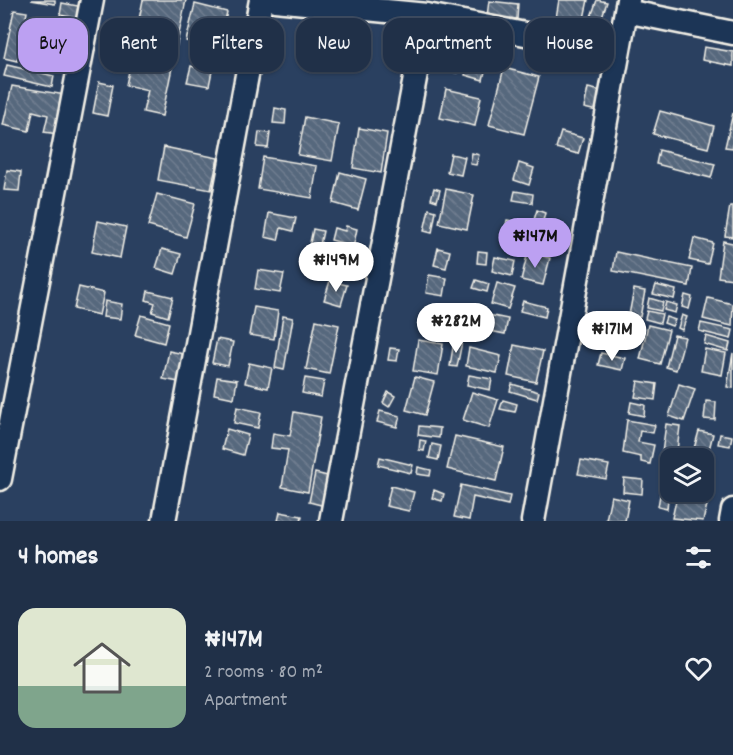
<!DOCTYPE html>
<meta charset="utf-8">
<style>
body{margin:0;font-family:Dekko,sans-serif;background:#2d3c52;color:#f1f3f6;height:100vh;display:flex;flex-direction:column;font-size:22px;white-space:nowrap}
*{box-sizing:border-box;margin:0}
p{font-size:20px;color:#a2a9b4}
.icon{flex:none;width:33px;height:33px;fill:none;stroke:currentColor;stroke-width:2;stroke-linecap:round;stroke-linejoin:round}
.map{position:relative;height:521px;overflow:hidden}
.sheet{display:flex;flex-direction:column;background:#203048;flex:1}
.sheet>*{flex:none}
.guide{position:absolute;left:18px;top:18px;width:698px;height:54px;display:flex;gap:12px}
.tools{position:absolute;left:660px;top:448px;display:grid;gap:12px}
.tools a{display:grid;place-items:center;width:54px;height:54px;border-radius:12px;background:#203048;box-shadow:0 2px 4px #0004,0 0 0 2px #3d4b60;font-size:30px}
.price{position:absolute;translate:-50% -51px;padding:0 14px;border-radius:21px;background:#fff;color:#222;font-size:20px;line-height:39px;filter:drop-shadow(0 2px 3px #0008)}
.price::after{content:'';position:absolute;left:50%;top:36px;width:18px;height:14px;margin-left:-9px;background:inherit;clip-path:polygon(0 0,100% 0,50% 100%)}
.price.on{background:#bca0f2;color:#111}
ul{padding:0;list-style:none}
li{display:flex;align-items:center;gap:18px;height:150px;padding:0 18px}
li+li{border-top:2px solid #3d4b60}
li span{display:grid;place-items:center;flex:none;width:168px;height:120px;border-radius:18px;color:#555}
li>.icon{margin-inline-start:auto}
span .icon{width:72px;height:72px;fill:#fffc;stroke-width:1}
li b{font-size:26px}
h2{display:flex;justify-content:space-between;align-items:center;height:72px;padding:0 18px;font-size:26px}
.pill{padding:0 21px;border-radius:18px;background:#203048;box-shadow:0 2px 4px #0004,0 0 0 2px #3d4b60;font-size:21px;line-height:54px}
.pill.on{background:#bca0f2;color:#111}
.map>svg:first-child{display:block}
.building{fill:url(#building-back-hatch);stroke:#f4f1e8;stroke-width:1.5}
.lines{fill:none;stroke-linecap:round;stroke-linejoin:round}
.street-casing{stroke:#f4f1e8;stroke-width:27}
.street{stroke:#1d3557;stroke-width:22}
</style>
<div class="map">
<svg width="733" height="521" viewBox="0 0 733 521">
<defs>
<pattern id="building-back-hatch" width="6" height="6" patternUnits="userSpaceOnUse" patternTransform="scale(1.5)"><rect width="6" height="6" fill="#56677d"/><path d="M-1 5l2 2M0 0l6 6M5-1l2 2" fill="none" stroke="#6f7d8f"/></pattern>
</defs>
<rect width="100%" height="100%" fill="#2a4060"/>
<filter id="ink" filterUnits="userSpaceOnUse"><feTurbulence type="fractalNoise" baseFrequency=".0167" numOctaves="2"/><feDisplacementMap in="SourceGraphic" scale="12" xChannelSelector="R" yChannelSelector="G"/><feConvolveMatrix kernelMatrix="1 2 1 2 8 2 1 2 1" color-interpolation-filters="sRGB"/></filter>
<g filter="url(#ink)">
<path class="building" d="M31 0H55V4Z
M143 0H186L162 116 143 112 148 90 126 85 132 57 122 55 129 22 138 24Z
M559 0H588L583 23 556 18Z
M597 0 607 2 598 28 588 25Z
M489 1 518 4 517 19 487 16Z
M62 3 78 6 76 18 60 15Z
M195 4 227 12 218 49 186 41Z
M14 10 27 12 17 61 4 58Z
M31 27 53 32 48 54 26 50Z
M704 47 733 52V66L702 60Z
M450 54 461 56 457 73 445 71Z
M470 54 488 58 483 80 465 75Z
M7 65 54 76 52 87 4 76Z
M191 66 212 71 209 86 187 82Z
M504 68 539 77 524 134 489 125Z
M99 82 113 85 107 116 93 113Z
M12 86 66 95 58 134 44 132 48 115 33 111 29 131 3 125Z
M588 88 602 91 597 111 584 108Z
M446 89 481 97 475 126 440 118Z
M275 108 286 110 285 124 273 123Z
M660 111 714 126 708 148 653 134Z
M733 113V148L725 147Z
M305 117 339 124 332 161 298 155Z
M359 128 387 133 381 173 353 168Z
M259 132 270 133 268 148 257 147Z
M561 132 583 138 578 154 556 148Z
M164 147 218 158 211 190 158 180Z
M659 150 715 164 711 178 656 164Z
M472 153 479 155 476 165 470 164Z
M451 154 465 157 461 175 447 172Z
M263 157 317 166 312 198 258 189Z
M519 163 534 168 529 185 514 180Z
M7 170 21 172 19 191 4 190Z
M340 172 366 179 358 210 333 203Z
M434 188 440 190 437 201 431 199Z
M446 189 474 195 467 229 439 223Z
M515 191 533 194 532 203 513 200Z
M157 194 195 204 186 237 148 226Z
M730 206H733V237L725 236Z
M429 209 436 211 432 233 424 231Z
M537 210 545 213 542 225 533 223Z
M269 213 296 218 293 231 281 228 278 240 265 237Z
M507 220 524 223 521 238 504 234Z
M98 221 126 227 120 258 92 252Z
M346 226 357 229 352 253 340 250 342 243 331 240 334 228 345 231Z
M313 229 323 231 318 254 308 252Z
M694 238 713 243 708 264 689 260Z
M723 241 733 243V279L718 277Z
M438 248 450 251 446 268 434 265Z
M162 249 181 254 175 274 156 268Z
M478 251 487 252 486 264 477 263Z
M528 252 550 258 543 285 521 280Z
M616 252 692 268 689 286 613 271Z
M335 255 352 258 348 279 331 276Z
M495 257 515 261 512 276 492 271Z
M326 258 332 260 328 275 322 273Z
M258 270 284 274 280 293 255 289Z
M429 275 447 278 444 296 426 293Z
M476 280 489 284 487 292 473 288Z
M330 281 347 285 341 305 324 300Z
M497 283 515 288 508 309 491 304Z
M656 285 676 290 674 299 653 294Z
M79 287 104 293 99 315 74 309Z
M634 289 645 291 640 317 629 315Z
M148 291 173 297 168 317 152 312 155 303 146 300Z
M685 295 692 297 689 309 682 307Z
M649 298 663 302 661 311 647 308Z
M708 298 733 304 732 326 703 319Z
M105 301 122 304 120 319 103 317Z
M523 301 547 307 545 317 520 311Z
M666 302 677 305 675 313 664 310Z
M254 307 278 311 274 339 249 335Z
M432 308 451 311 449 323 430 319Z
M647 311 662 314 660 323 645 319Z
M141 315 169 323 164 343 135 335Z
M488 315 508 319 505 334 485 330Z
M682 315 687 317 682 330 678 328Z
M283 316 293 318 284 370 275 368Z
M469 316 480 319 476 336 464 333Z
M666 317 675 320 672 326 664 323Z
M316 320 339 325 329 374 306 369Z
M701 323 733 330 731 339 699 331Z
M648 325 669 330 660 364 640 359Z
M674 335 685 337 676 370 666 367Z
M706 336 730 343 728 351 704 344Z
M217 339 233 342 228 366 212 363Z
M418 340 443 344 438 375 413 371Z
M454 341 462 342 457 367 450 366Z
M514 345 543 351 536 382 508 376Z
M390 348 399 349 397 361 388 360Z
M469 348 501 356 497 373 466 366Z
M705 349 726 353 722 375 701 371Z
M169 351 189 355 184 383 163 379Z
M601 353 625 358 622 370 598 365Z
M733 353V388L727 387Z
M249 363 272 368 268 388 245 383Z
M469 375 492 379 490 390 467 385Z
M217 377 237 380 234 398 214 394Z
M415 377 434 382 425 415 406 410Z
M305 378 324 381 321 397 302 393Z
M638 381 657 384 655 400 635 397Z
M512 384 539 392 537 399 510 391Z
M679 384 695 389 684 421 669 416Z
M388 392 395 396 389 407 383 403Z
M472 392 498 400 489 428 463 420Z
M503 400 517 404 515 412 500 409Z
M706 401 716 402 715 420 704 419Z
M631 402 645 405 644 416 629 413Z
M237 407 261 412 258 428 234 423Z
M380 411 400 416 397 427 377 422Z
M294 412 321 417 308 492 282 487 288 450 271 448 273 433 290 436Z
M627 420 655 425 653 433 640 431 638 442 654 445 650 464 641 462V457L623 453Z
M666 424 680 426 676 459H670V468L660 467Z
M419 426 440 428 439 438 418 435Z
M227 429 248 435 243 455 222 449Z
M699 431 713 434 704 469V459H691Z
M720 434 732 436 730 446 718 444Z
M455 436 504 447 496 481 447 469Z
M420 440 426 441 424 451 419 450Z
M432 444 441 446 438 460 429 458Z
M380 457 413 465 411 473 378 465Z
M581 460 609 465 606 479 578 474Z
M418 467 431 470 430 476 417 474Z
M315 473 336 478 329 507 309 502Z
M663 477 670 478 667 509 658 507Z
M624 478 643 480 642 494 623 492Z
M461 485 510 496 508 505 473 497 469 520 454 517Z
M391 486 414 492 409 511 386 506Z
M704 487 711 489 703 521 672 518 678 492H704Z
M434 490 444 494 442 501 432 498Z
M611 496 629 500 625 521 606 520Z
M280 512 302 516 301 521H278Z"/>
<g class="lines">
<defs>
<path id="street" d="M275 0 427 15 618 52
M626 11 733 33
M0 479 92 0
M164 521 261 0
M331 521 427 15
M533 521 628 0
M731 521 733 510"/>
</defs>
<use href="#street" class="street-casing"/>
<use href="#street" class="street"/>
</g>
</g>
</svg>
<div class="tools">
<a><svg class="icon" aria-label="layers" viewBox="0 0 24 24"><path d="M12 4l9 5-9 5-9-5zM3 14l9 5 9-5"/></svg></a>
</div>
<b class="price on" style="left:535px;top:269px">₦147M</b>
<b class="price" style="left:336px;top:293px">₦149M</b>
<b class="price" style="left:456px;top:354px">₦282M</b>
<b class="price" style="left:612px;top:362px">₦171M</b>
<div class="guide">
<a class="pill on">Buy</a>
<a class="pill">Rent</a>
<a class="pill">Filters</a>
<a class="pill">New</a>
<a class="pill">Apartment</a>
<a class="pill">House</a>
</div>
</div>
<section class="sheet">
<h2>4 homes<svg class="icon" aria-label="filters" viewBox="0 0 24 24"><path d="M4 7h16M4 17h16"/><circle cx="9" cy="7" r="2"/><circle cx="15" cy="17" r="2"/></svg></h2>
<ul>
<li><span style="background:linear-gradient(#dfe7d0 65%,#7fa58c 0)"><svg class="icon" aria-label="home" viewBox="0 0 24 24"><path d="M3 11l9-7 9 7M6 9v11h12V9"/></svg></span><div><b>₦147M</b><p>2 rooms · 80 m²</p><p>Apartment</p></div><svg class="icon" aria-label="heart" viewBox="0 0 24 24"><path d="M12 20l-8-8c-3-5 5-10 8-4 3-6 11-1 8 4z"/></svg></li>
</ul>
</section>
